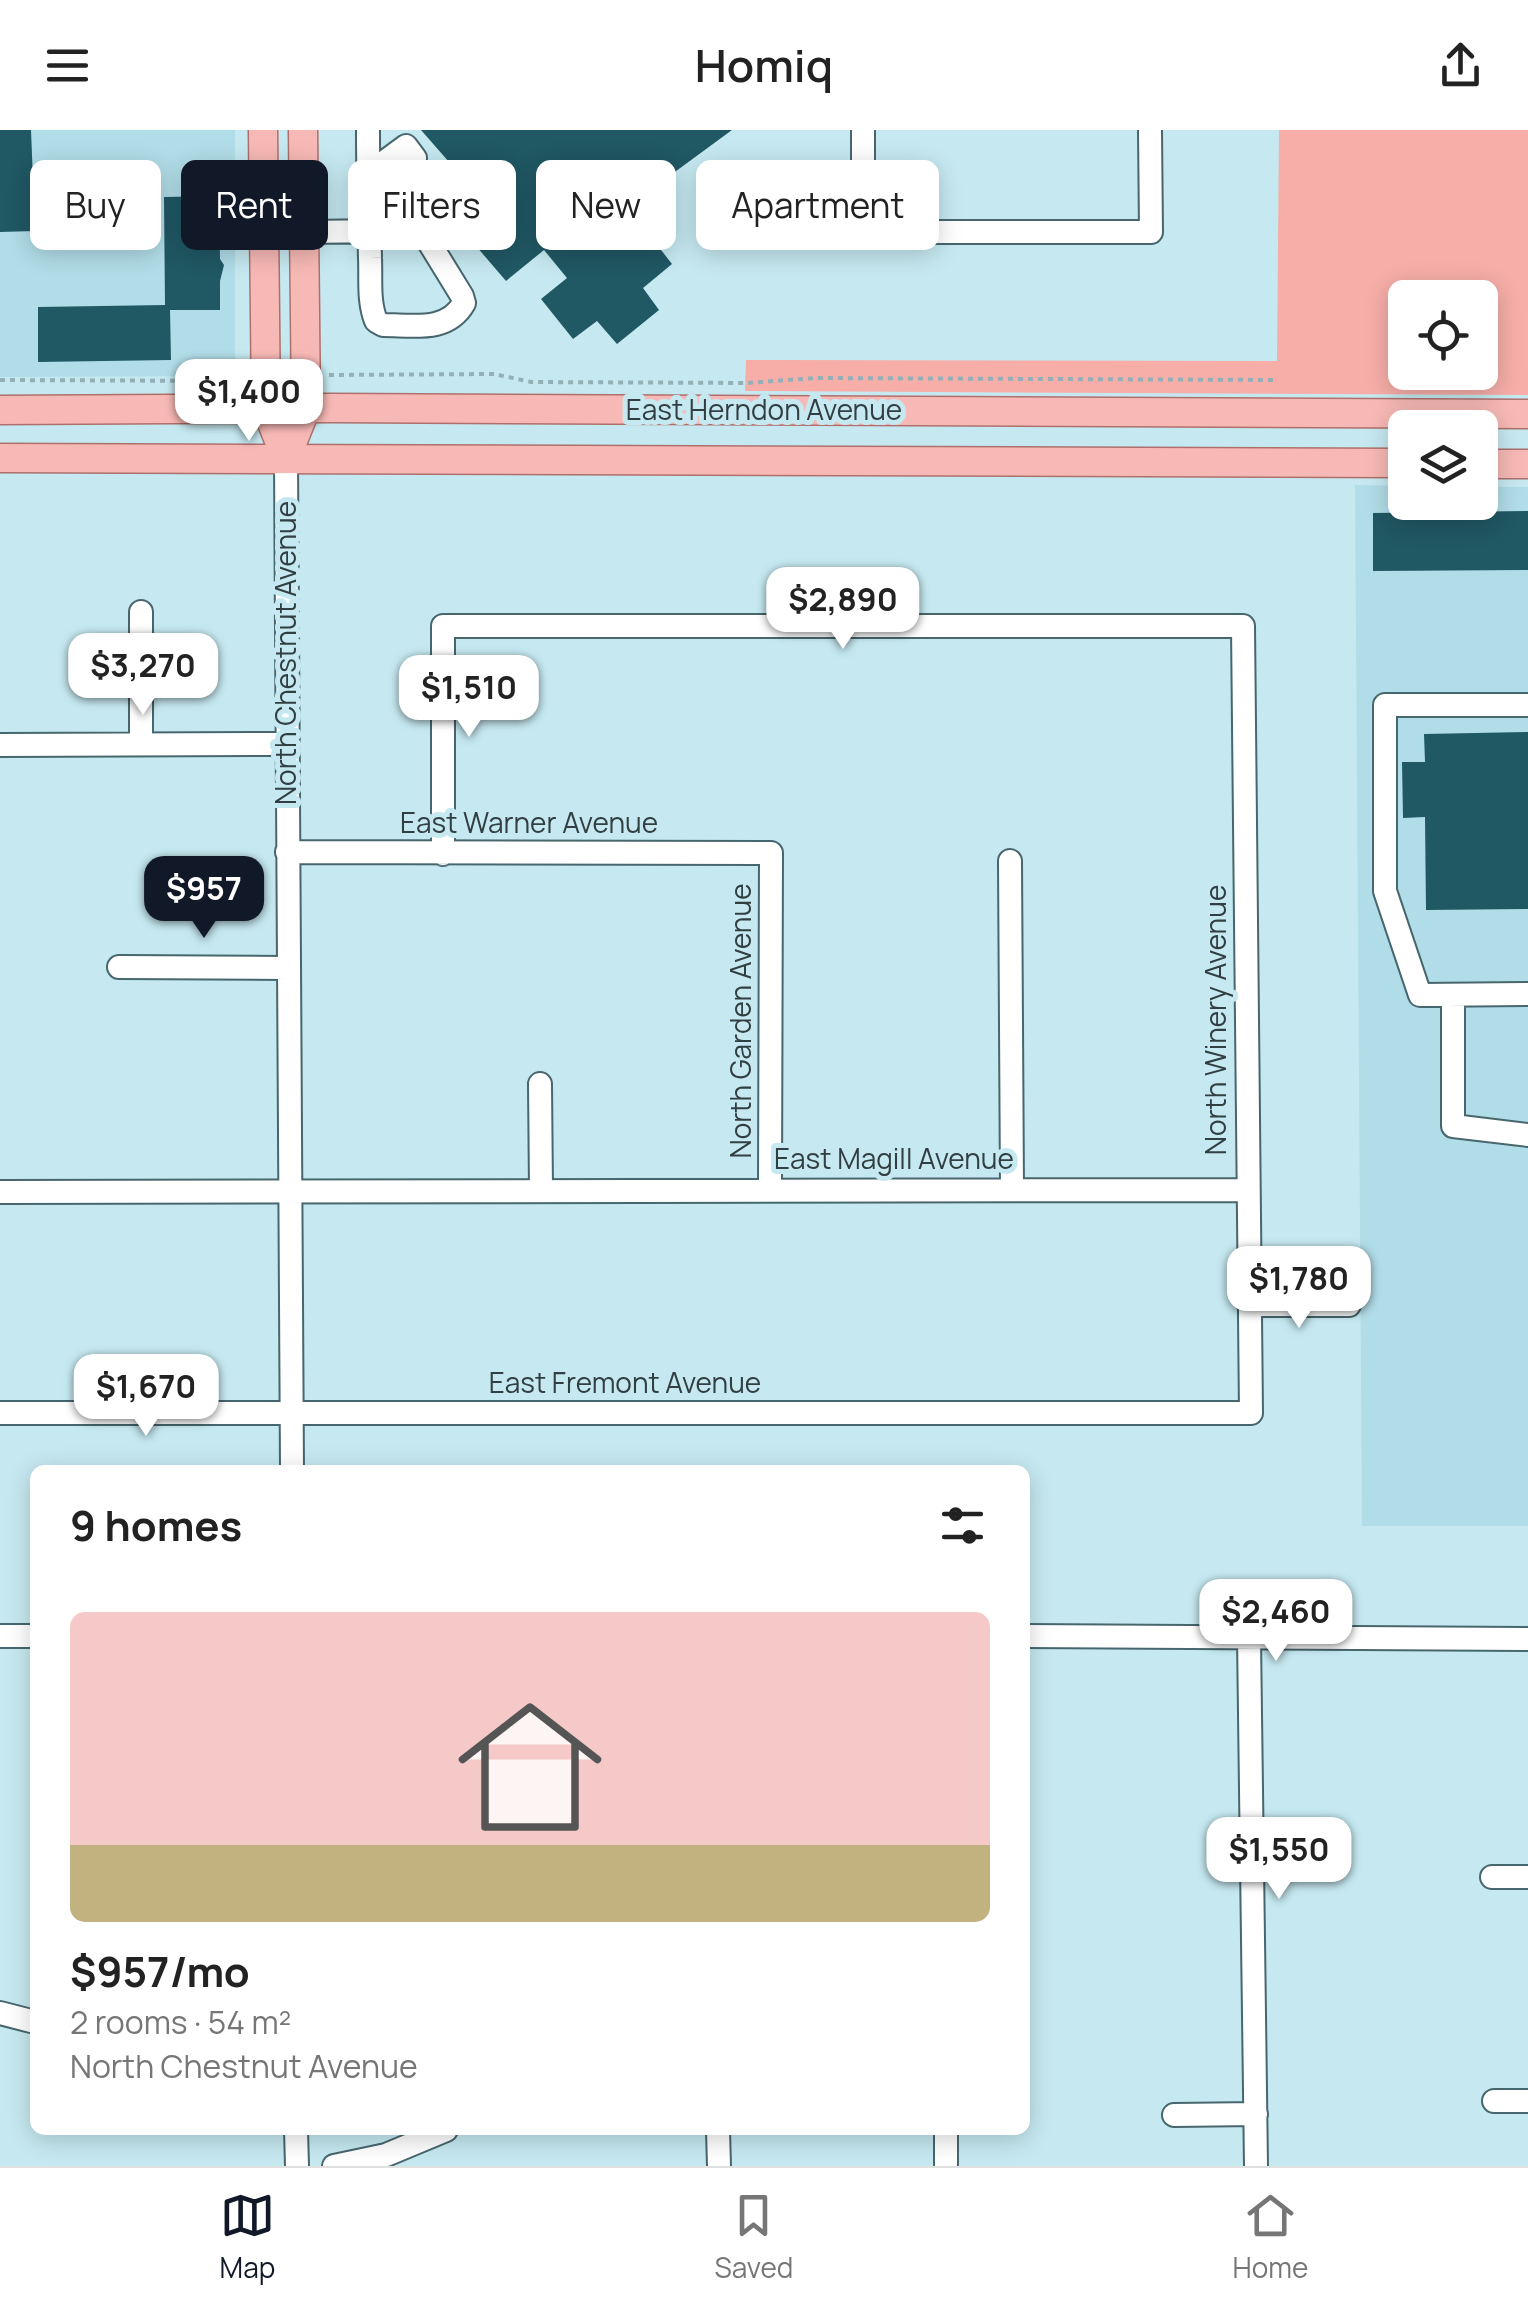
<!DOCTYPE html>
<meta charset="utf-8">
<style>
body{margin:0;font-family:Manrope,sans-serif;background:#f6f6f6;color:#222;height:100vh;display:flex;flex-direction:column;font-size:38px;white-space:nowrap}
*{box-sizing:border-box;margin:0}
p{font-size:32px;color:#767676}
.icon{flex:none;width:55px;height:55px;fill:none;stroke:currentColor;stroke-width:2;stroke-linecap:round;stroke-linejoin:round}
.map{position:relative;flex:1;overflow:hidden}
.sheet{position:absolute;left:30px;top:1335px;width:1000px;height:670px;display:flex;flex-direction:column;background:#fff;border-radius:15px;box-shadow:0 5px 25px #0003}
.sheet>*{flex:none}
.banner{position:absolute;left:30px;top:30px;width:1000px;height:90px;display:flex;gap:20px}
.fabs{position:absolute;left:1388px;top:150px;display:grid;gap:20px}
.fabs a{display:grid;place-items:center;width:110px;height:110px;border-radius:15px;background:#fff;box-shadow:0 5px 25px #0003;font-size:50px}
.price{position:absolute;translate:-50% -85px;padding:0 22px;border-radius:20px;background:#fff;color:#222;font-size:32px;line-height:65px;filter:drop-shadow(0 2px 5px #0008)}
.price::after{content:'';position:absolute;left:50%;top:60px;width:30px;height:22px;margin-left:-15px;background:inherit;clip-path:polygon(0 0,100% 0,50% 100%)}
.price.on{background:#111827;color:#fff}
ul{padding:0;list-style:none}
li{display:grid;align-content:center;gap:20px;height:530px;padding:0 40px}
li+li{border-top:2px solid #e0e0e0}
li span{display:grid;place-items:center;height:310px;border-radius:15px;color:#555}
li>.icon{margin-inline-start:auto}
span .icon{width:180px;height:180px;fill:#fffc;stroke-width:1}
li b{font-size:42px}
h2{display:flex;justify-content:space-between;align-items:center;height:120px;padding:0 40px;font-size:42px}
.tag{padding:0 35px;border-radius:15px;background:#fff;box-shadow:0 5px 25px #0003;font-size:35px;line-height:90px}
.tag.on{background:#111827;color:#fff}
header{display:flex;justify-content:space-between;align-items:center;height:130px;padding:0 40px;background:#fff;font-size:45px;font-weight:600}
.tabs{display:flex;justify-content:space-around;align-items:center;height:140px;border-top:2px solid #e0e0e0;background:#fff;font-size:28px;color:#767676}
.tabs a{display:grid;justify-items:center;gap:5px}
.tabs .on{color:#111827}
.map>svg:first-child{display:block}
.built{fill:#b1dde8}
.green{fill:#f7aea8;fill-rule:evenodd}
.building{fill:#205864}
.lines{fill:none;stroke-linecap:round;stroke-linejoin:round}
.minor-casing{stroke:#47666e;stroke-width:26}
.major-casing{stroke:#ae706c;stroke-width:31}
.path{stroke:#94afb6;stroke-width:4;stroke-dasharray:5 5;stroke-linecap:butt}
.minor{stroke:#fff;stroke-width:22}
.major{stroke:#f7b9b5;stroke-width:28}
.labels{text-anchor:middle;stroke-width:10;stroke-linejoin:round;paint-order:stroke}
.street-label{font-size:28px;fill:#313f42;stroke:#c6e9f1}
</style>
<header><svg class="icon" aria-label="menu" viewBox="0 0 24 24"><path d="M4 6h16M4 12h16M4 18h16"/></svg>Homiq<svg class="icon" aria-label="share" viewBox="0 0 24 24"><path d="M12 15V3M7 8l5-5 5 5M5 13v7h14v-7"/></svg></header>
<div class="map">
<svg width="1528" height="2036" viewBox="0 0 1528 2036">
<rect width="100%" height="100%" fill="#c6e9f1"/>
<path class="built" d="M0 0H235V235L225 246 0 247Z
M1355 355 1405 356V372H1480V357H1528V1396H1362Z"/>
<path class="green" d="M1279 0H1528V265L745 261 746 230 1277 231ZM1405 168H1480V242H1405Z"/>
<path class="building" d="M0 0H31L35 101 0 102Z
M421 0H732L619 83 608 71 585 89 606 116 640 93 672 134 643 158 659 180 617 214 597 191 573 209 541 169 567 148 544 120 506 151 470 109 511 78 478 36 463 48Z
M219 66 220 129 224 135 220 151V180H170L171 230 38 232V177L165 175 164 67Z
M1528 381V440L1373 441V383Z
M1528 602V779L1426 780 1425 687 1403 688 1402 632H1425L1424 604Z"/>
<g class="lines">
<defs>
<path id="minor" d="M863 0V102H1151L1150 0
M368 44 406 16 415 28
M411 83 435 65 432 49
M304 102 383 101 411 83 462 166 464 173C447 203 413 195 383 195L376 191C368 171 371 149 370 128 369 85 368 43 368 0
M286 328 292 1340
M141 482V614
M1528 575H1385V761L1420 865 1528 864
M0 615 286 614
M287 722 771 723 770 1059
M1010 731 1012 1060
M119 837 288 838
M1453 865V996L1528 1005
M540 954 541 1060
M0 1062 1247 1060
M1249 1175H1349
M0 1283H1251L1243 496H443V724
M0 1506H35
M1025 1506 1528 1509
M1249 1508 1256 2036
M1492 1747H1528
M0 1883 35 1892
M1494 1971H1528
M1174 1985 1256 1984
M296 2000 297 2036
M718 2000 719 2036
M946 2000V2036
M334 2036 386 2025 446 2000"/>
<path id="major" d="M263 0 266 278 286 328
M0 280 332 278 1528 284
M0 328 1405 333
M286 328 306 278 303 0
M1480 334H1528"/>
</defs>
<use href="#minor" class="minor-casing"/>
<use href="#major" class="major-casing"/>
<path class="path" d="M329 245 494 244 531 252 747 253 815 248 1277 250
M0 250 230 251 244 247"/>
<use href="#minor" class="minor"/>
<use href="#major" class="major"/>
</g>
<g class="labels">
<g class="street-label">
<text x="764" y="290">East Herndon Avenue</text>
<text transform="translate(286 523) rotate(-90)" y="10">North Chestnut Avenue</text>
<text x="529" y="703">East Warner Avenue</text>
<text transform="translate(1216 890) rotate(-90)" y="10">North Winery Avenue</text>
<text transform="translate(741 891) rotate(-90)" y="10">North Garden Avenue</text>
<text x="894" y="1039">East Magill Avenue</text>
<text x="625" y="1263">East Fremont Avenue</text>
</g>
</g>
</svg>
<div class="fabs">
<a><svg class="icon" aria-label="locate" viewBox="0 0 24 24"><circle cx="12" cy="12" r="6"/><path d="M12 2v4M12 18v4M2 12h4M18 12h4"/></svg></a>
<a><svg class="icon" aria-label="layers" viewBox="0 0 24 24"><path d="M12 4l9 5-9 5-9-5zM3 14l9 5 9-5"/></svg></a>
</div>
<b class="price" style="left:249px;top:314px">$1,400</b>
<b class="price" style="left:843px;top:522px">$2,890</b>
<b class="price" style="left:143px;top:588px">$3,270</b>
<b class="price" style="left:469px;top:610px">$1,510</b>
<b class="price on" style="left:204px;top:811px">$957</b>
<b class="price" style="left:1299px;top:1201px">$1,780</b>
<b class="price" style="left:146px;top:1309px">$1,670</b>
<b class="price" style="left:1276px;top:1534px">$2,460</b>
<b class="price" style="left:1279px;top:1772px">$1,550</b>
<div class="banner">
<a class="tag">Buy</a>
<a class="tag on">Rent</a>
<a class="tag">Filters</a>
<a class="tag">New</a>
<a class="tag">Apartment</a>
</div>
<section class="sheet">
<h2>9 homes<svg class="icon" aria-label="filters" viewBox="0 0 24 24"><path d="M4 7h16M4 17h16"/><circle cx="9" cy="7" r="2"/><circle cx="15" cy="17" r="2"/></svg></h2>
<ul>
<li><span style="background:linear-gradient(#f6c9c9 75%,#c2b280 0)"><svg class="icon" aria-label="home" viewBox="0 0 24 24"><path d="M3 11l9-7 9 7M6 9v11h12V9"/></svg></span><div><b>$957/mo</b><p>2 rooms · 54 m²</p><p>North Chestnut Avenue</p></div></li>
</ul>
</section>
</div>
<nav class="tabs">
<a class="on"><svg class="icon" aria-label="map" viewBox="0 0 24 24"><path d="M3 6l6-2 6 2 6-2v14l-6 2-6-2-6 2zM9 4v14M15 6v14"/></svg>Map</a>
<a><svg class="icon" aria-label="saved" viewBox="0 0 24 24"><path d="M7 4h10v16l-5-4-5 4z"/></svg>Saved</a>
<a><svg class="icon" aria-label="home" viewBox="0 0 24 24"><path d="M3 11l9-7 9 7M6 9v11h12V9"/></svg>Home</a>
</nav>
